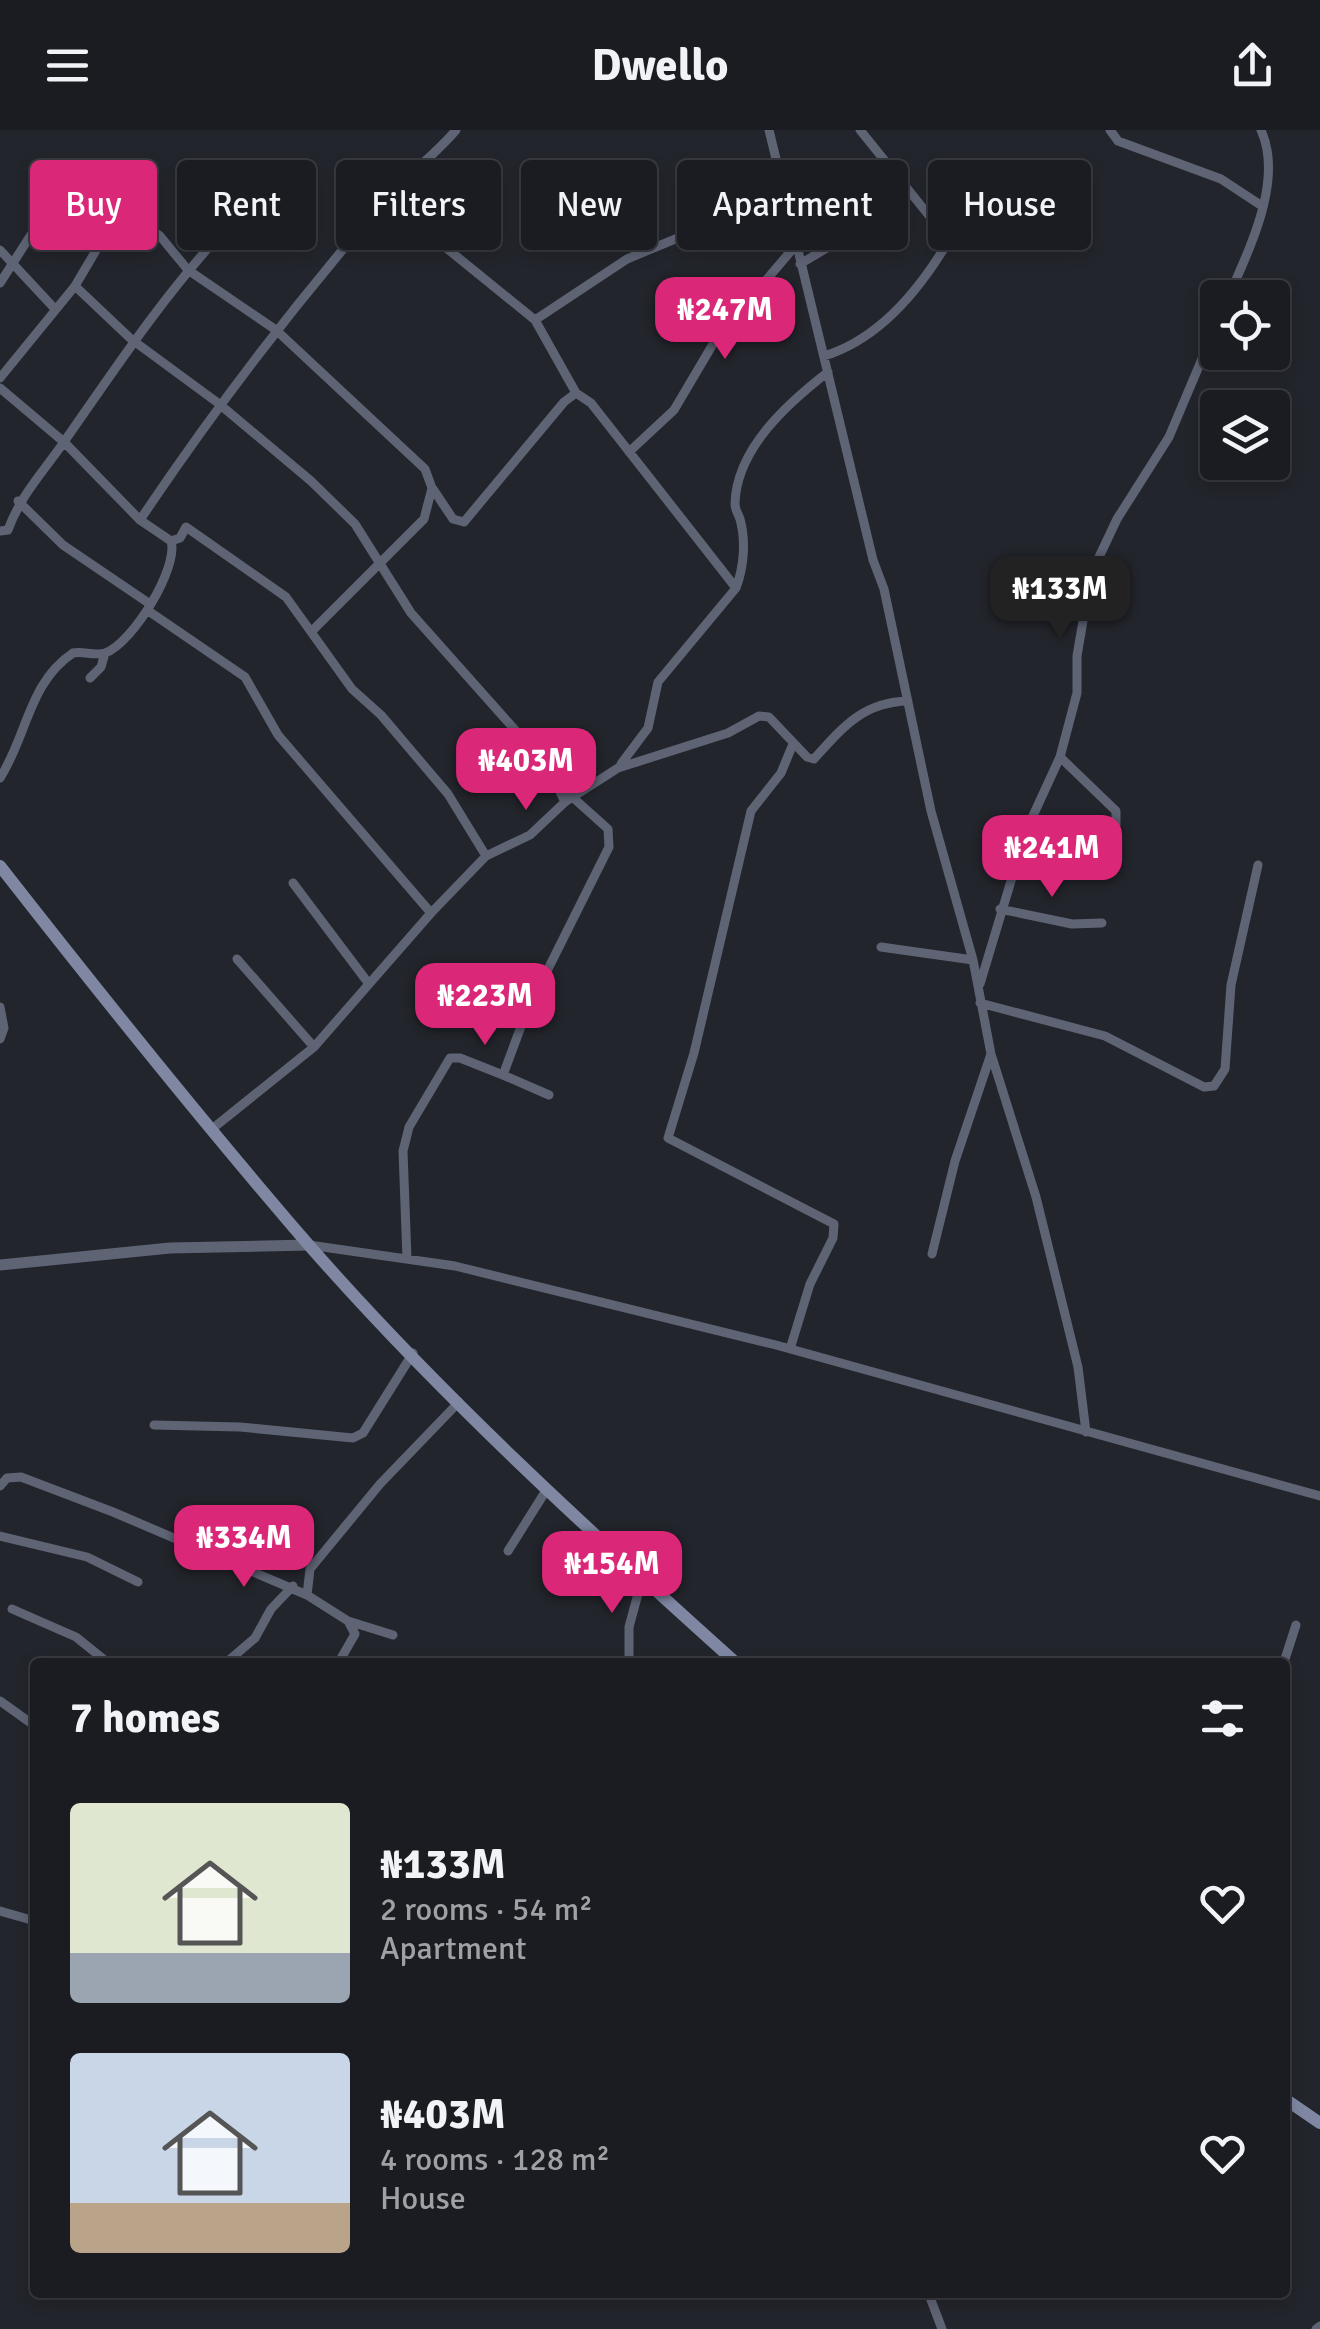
<!DOCTYPE html>
<meta charset="utf-8">
<style>
body{margin:0;font-family:Signika,sans-serif;background:#23252a;color:#f1f3f6;height:100vh;display:flex;flex-direction:column;font-size:38px;white-space:nowrap}
*{box-sizing:border-box;margin:0}
p{font-size:32px;color:#9fa1a5}
.icon{flex:none;width:55px;height:55px;fill:none;stroke:currentColor;stroke-width:2;stroke-linecap:round;stroke-linejoin:round}
.map{position:relative;flex:1;overflow:hidden}
.drawer{position:absolute;left:30px;top:1528px;width:1260px;height:640px;display:flex;flex-direction:column;background:#1a1c21;border-radius:10px;box-shadow:0 5px 15px #0003,0 0 0 2px #383a3f}
.drawer>*{flex:none}
.top-card{position:absolute;left:30px;top:30px;width:1260px;height:90px;display:flex;gap:20px}
.fabs{position:absolute;left:1200px;top:150px;display:grid;gap:20px}
.fabs a{display:grid;place-items:center;width:90px;height:90px;border-radius:10px;background:#1a1c21;box-shadow:0 5px 15px #0003,0 0 0 2px #383a3f;font-size:50px}
.price{position:absolute;translate:-50% -85px;padding:0 22px;border-radius:20px;background:#db2777;color:#fff;font-size:32px;line-height:65px;filter:drop-shadow(0 2px 5px #0008)}
.price::after{content:'';position:absolute;left:50%;top:60px;width:30px;height:22px;margin-left:-15px;background:inherit;clip-path:polygon(0 0,100% 0,50% 100%)}
.price.current{background:#222;color:#fff}
ul{padding:0;list-style:none}
li{display:flex;align-items:center;gap:30px;height:250px;padding:0 40px}
li span{display:grid;place-items:center;flex:none;width:280px;height:200px;border-radius:10px;color:#555}
li>.icon{margin-inline-start:auto}
span .icon{width:120px;height:120px;fill:#fffc;stroke-width:1}
li b{font-size:42px}
h2{display:flex;justify-content:space-between;align-items:center;height:120px;padding:0 40px;font-size:42px}
.chip{padding:0 35px;border-radius:10px;background:#1a1c21;box-shadow:0 5px 15px #0003,0 0 0 2px #383a3f;font-size:35px;line-height:90px}
.chip.current{background:#db2777;color:#fff}
header{display:flex;justify-content:space-between;align-items:center;height:130px;padding:0 40px;background:#1a1c21;font-size:45px;font-weight:700}
.map>svg:first-child{display:block}
.lines{fill:none;stroke-linecap:round;stroke-linejoin:round}
.minor{stroke:#5f6475;stroke-width:9}
.tertiary{stroke:#5f6475;stroke-width:11}
.secondary{stroke:#7f87a3;stroke-width:12}
</style>
<header><svg class="icon" aria-label="menu" viewBox="0 0 24 24"><path d="M4 6h16M4 12h16M4 18h16"/></svg>Dwello<svg class="icon" aria-label="share" viewBox="0 0 24 24"><path d="M12 15V3M7 8l5-5 5 5M5 13v7h14v-7"/></svg></header>
<div class="map">
<svg width="1320" height="2199" viewBox="0 0 1320 2199">
<rect width="100%" height="100%" fill="#23252c"/>
<g class="lines">
<path class="minor" d="M769 0 873 430 884 459 931 681 973 830 991 924 1036 1067 1078 1237 1086 1302
M1110 0 1118 11 1221 49 1262 76
M386 69 535 190 576 263
M0 120 55 179
M800 134 862 97
M0 153 67 49 86 33 113 58 121 78 160 106 188 140 276 200 425 339 432 358 424 389 314 499
M75 156 131 209 218 273 311 351 355 394 411 483 548 637 565 672
M1228 168C1249 119 1284 51 1261 0
M535 190 627 129 784 64
M824 226C877 210 915 165 943 120L931 88 860 0
M0 248 75 156 121 78
M0 258 64 312 140 390 171 411 180 408 186 397 286 467 352 559 381 585 448 664 486 726
M629 322 674 280 716 209 796 115
M433 359 453 389 464 392 564 272 576 263 591 273 736 458
M18 371 63 415 150 474
M140 390C215 278 297 171 386 69 408 44 435 25 456 0
M0 401 8 400C21 364 45 340 66 309 119 233 162 168 225 99L240 96 251 80
M147 480 245 547 278 605 431 783
M90 548 101 537 105 523
M1060 627 1116 681V695
M621 634 648 598 658 552 736 458C744 437 746 411 740 389 738 383 735 380 735 374 736 319 788 273 828 242
M0 648C27 606 29 552 73 523 83 521 95 526 105 523 133 513 179 437 171 411
M293 753 369 854
M1000 779 1072 794 1102 793
M881 817 973 830
M237 829 314 917
M980 854 1026 701 1060 627 1077 563V526L1091 444 1117 389 1169 307 1218 191
M980 873 1105 906 1204 957 1214 956 1225 939 1231 855 1258 735
M0 877 4 898 0 909
M503 945 549 965
M212 999 314 917 431 783 486 726 530 705 565 672 618 638 728 603 759 586 769 587 807 627 814 629C843 597 863 572 908 571
M309 1115 455 1136 776 1215 1320 1366
M932 1124 955 1031 991 924
M407 1129 403 1021 409 997 450 928H460L503 945 526 883 609 717 608 699 569 664
M790 1219 810 1154 833 1108 834 1094 668 1008 694 923 751 681 781 643 793 614
M154 1295 240 1297 353 1308 363 1303 413 1223
M0 1356 7 1348 21 1347 113 1382 307 1465
M0 1406 87 1427 138 1452
M508 1421 547 1359
M12 1479 76 1507 107 1532
M348 1491 393 1505
M227 1532 255 1508 271 1479 293 1456
M339 1532 355 1504 348 1491 307 1465 310 1439 380 1354 459 1272
M629 1532V1497L642 1449
M1284 1532 1296 1495
M0 1571 35 1596
M0 1781 35 1791
M719 2162 725 2165
M928 2162 942 2199
M1316 2199 1320 2196"/>
<path class="tertiary" d="M0 1135 170 1118 309 1115"/>
<path class="secondary" d="M0 736C100 864 201 990 307 1113 438 1263 587 1399 735 1532
M1285 1969 1320 1993"/>
</g>
</svg>
<div class="fabs">
<a><svg class="icon" aria-label="locate" viewBox="0 0 24 24"><circle cx="12" cy="12" r="6"/><path d="M12 2v4M12 18v4M2 12h4M18 12h4"/></svg></a>
<a><svg class="icon" aria-label="layers" viewBox="0 0 24 24"><path d="M12 4l9 5-9 5-9-5zM3 14l9 5 9-5"/></svg></a>
</div>
<b class="price" style="left:725px;top:232px">₦247M</b>
<b class="price current" style="left:1060px;top:511px">₦133M</b>
<b class="price" style="left:526px;top:683px">₦403M</b>
<b class="price" style="left:1052px;top:770px">₦241M</b>
<b class="price" style="left:485px;top:918px">₦223M</b>
<b class="price" style="left:244px;top:1460px">₦334M</b>
<b class="price" style="left:612px;top:1486px">₦154M</b>
<div class="top-card">
<a class="chip current">Buy</a>
<a class="chip">Rent</a>
<a class="chip">Filters</a>
<a class="chip">New</a>
<a class="chip">Apartment</a>
<a class="chip">House</a>
</div>
<section class="drawer">
<h2>7 homes<svg class="icon" aria-label="filters" viewBox="0 0 24 24"><path d="M4 7h16M4 17h16"/><circle cx="9" cy="7" r="2"/><circle cx="15" cy="17" r="2"/></svg></h2>
<ul>
<li><span style="background:linear-gradient(#dfe7d0 75%,#9aa5b1 0)"><svg class="icon" aria-label="home" viewBox="0 0 24 24"><path d="M3 11l9-7 9 7M6 9v11h12V9"/></svg></span><div><b>₦133M</b><p>2 rooms · 54 m²</p><p>Apartment</p></div><svg class="icon" aria-label="heart" viewBox="0 0 24 24"><path d="M12 20l-8-8c-3-5 5-10 8-4 3-6 11-1 8 4z"/></svg></li>
<li><span style="background:linear-gradient(#c9d6e8 75%,#b9a48a 0)"><svg class="icon" aria-label="home" viewBox="0 0 24 24"><path d="M3 11l9-7 9 7M6 9v11h12V9"/></svg></span><div><b>₦403M</b><p>4 rooms · 128 m²</p><p>House</p></div><svg class="icon" aria-label="heart" viewBox="0 0 24 24"><path d="M12 20l-8-8c-3-5 5-10 8-4 3-6 11-1 8 4z"/></svg></li>
</ul>
</section>
</div>
